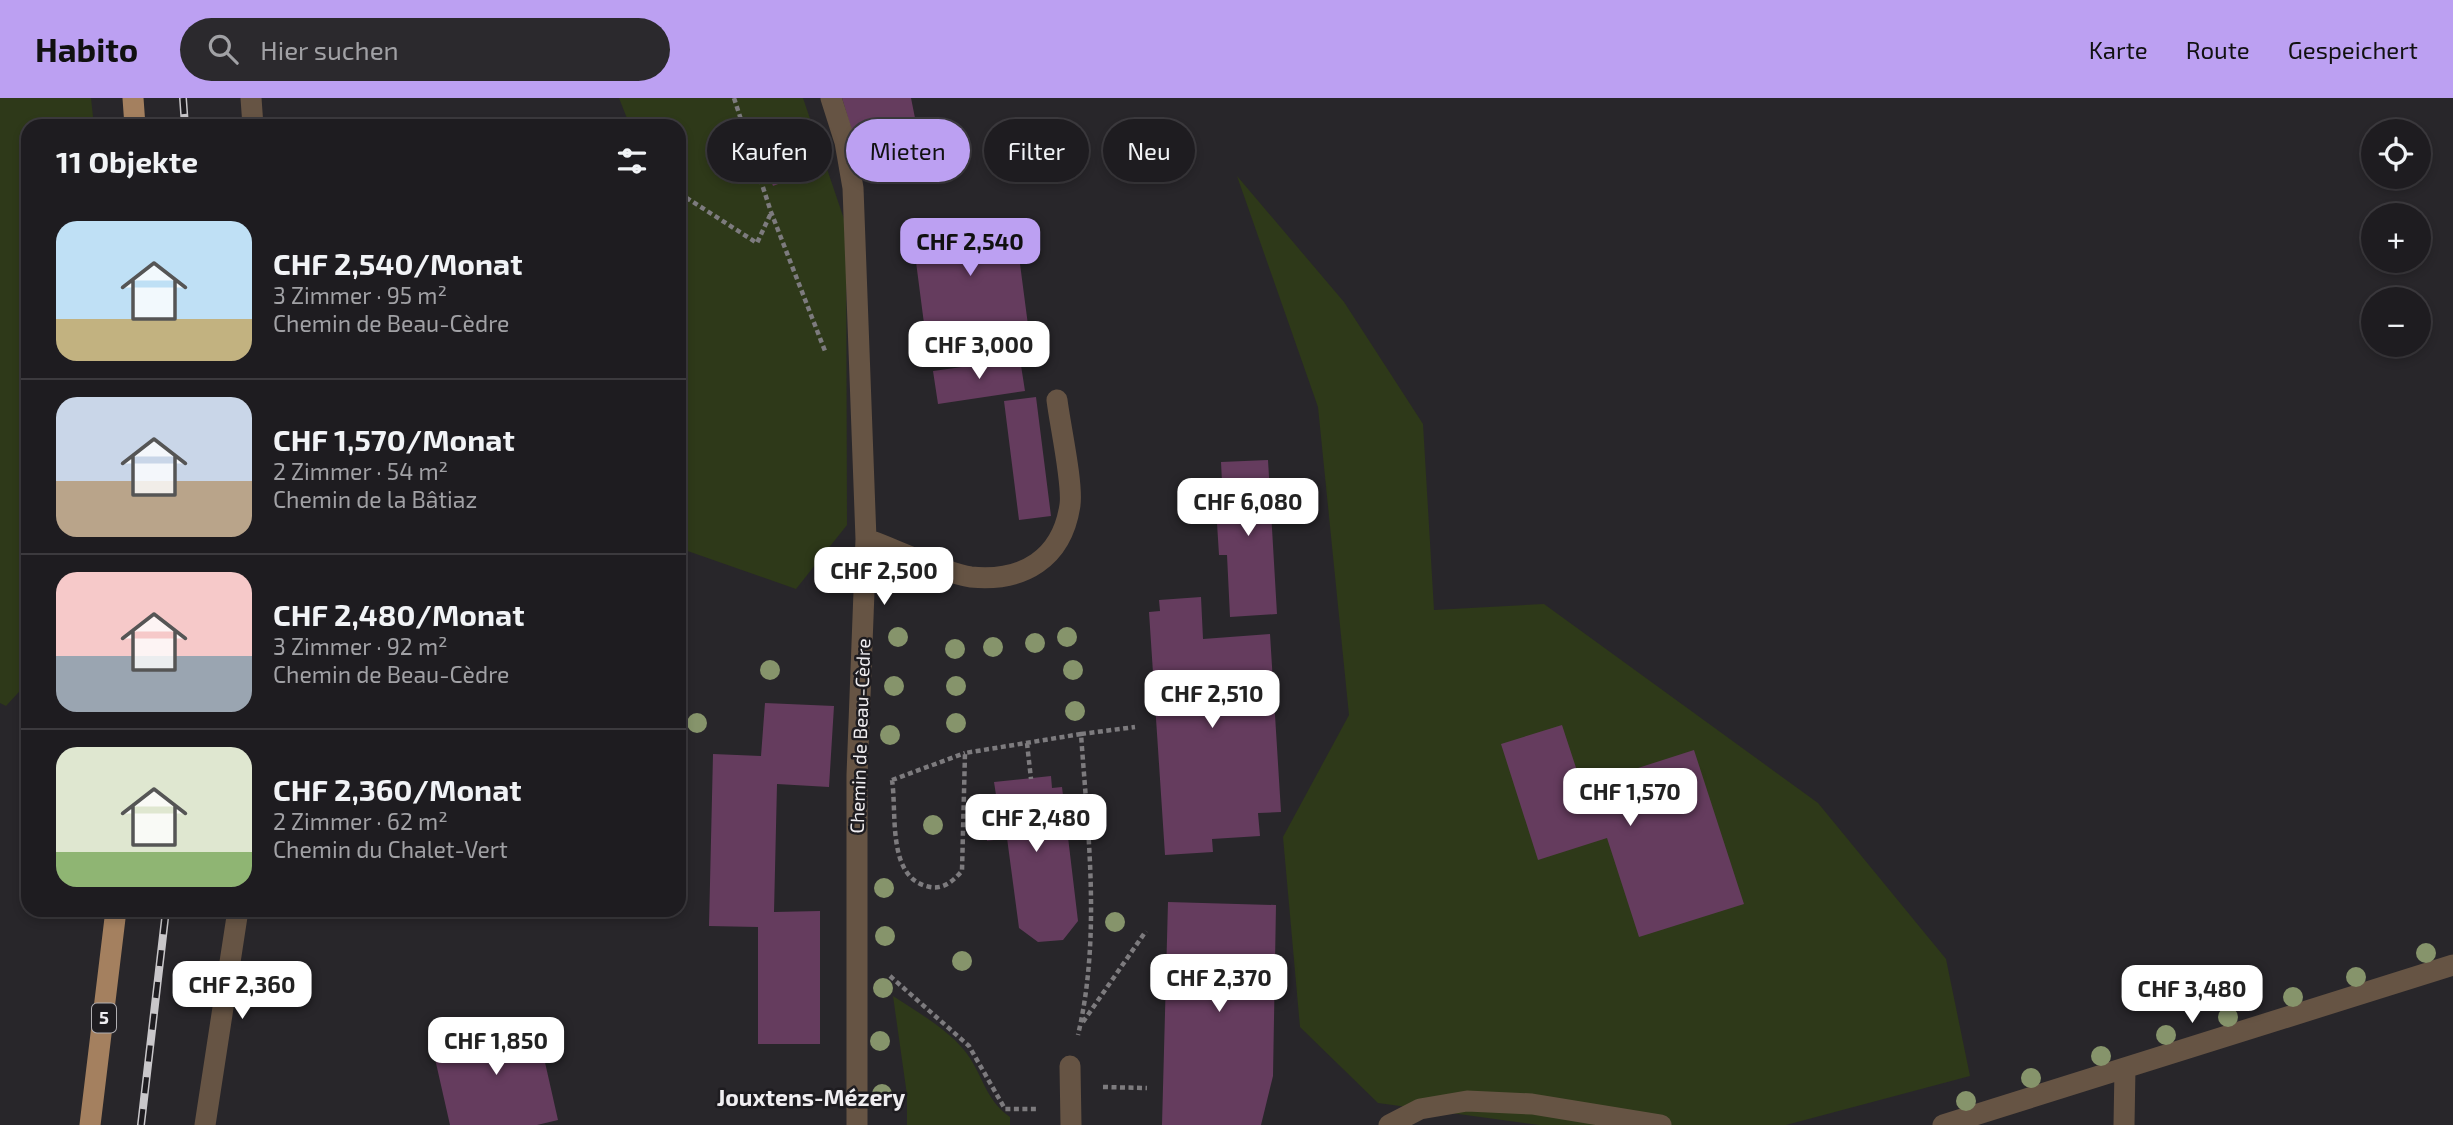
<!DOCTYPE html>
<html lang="de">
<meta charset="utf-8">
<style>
body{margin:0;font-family:"Exo 2",sans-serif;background:#2b292d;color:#f1f3f6;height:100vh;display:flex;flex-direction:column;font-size:26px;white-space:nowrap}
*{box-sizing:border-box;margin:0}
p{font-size:23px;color:#a1a1a5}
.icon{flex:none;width:38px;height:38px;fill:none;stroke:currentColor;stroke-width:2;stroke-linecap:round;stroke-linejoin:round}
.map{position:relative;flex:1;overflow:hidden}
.details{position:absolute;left:21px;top:21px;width:665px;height:798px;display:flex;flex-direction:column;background:#1e1c20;border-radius:21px;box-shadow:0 4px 10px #0003,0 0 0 2px #3c3a3e}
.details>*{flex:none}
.banner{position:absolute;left:707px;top:21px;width:665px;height:63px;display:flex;gap:14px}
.buttons{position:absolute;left:2361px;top:21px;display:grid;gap:14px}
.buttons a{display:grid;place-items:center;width:70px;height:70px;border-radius:50%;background:#1e1c20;box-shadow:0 4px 10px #0003,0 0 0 2px #3c3a3e;font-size:35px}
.price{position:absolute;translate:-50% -60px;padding:0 16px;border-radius:14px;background:#fff;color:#222;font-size:23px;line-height:46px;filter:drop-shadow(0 2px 4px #0008)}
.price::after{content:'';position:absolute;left:50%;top:42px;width:21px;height:16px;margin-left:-10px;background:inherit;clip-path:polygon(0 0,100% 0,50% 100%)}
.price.selected{background:#bca0f2;color:#111}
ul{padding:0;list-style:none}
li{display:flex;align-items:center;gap:21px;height:175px;padding:0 35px}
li+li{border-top:2px solid #3c3a3e}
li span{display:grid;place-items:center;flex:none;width:196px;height:140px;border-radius:21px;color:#555}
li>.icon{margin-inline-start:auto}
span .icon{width:84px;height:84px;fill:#fffc;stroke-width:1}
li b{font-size:30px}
h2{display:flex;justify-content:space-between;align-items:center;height:84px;padding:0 35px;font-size:30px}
.tag{padding:0 24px;border-radius:32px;background:#1e1c20;box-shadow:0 4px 10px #0003,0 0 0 2px #3c3a3e;font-size:24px;line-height:63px}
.tag.selected{background:#bca0f2;color:#111}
header{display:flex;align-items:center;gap:42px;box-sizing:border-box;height:98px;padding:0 35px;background:#bca0f2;color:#111}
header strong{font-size:33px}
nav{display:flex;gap:38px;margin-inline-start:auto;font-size:24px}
.search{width:490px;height:63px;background:#2b292d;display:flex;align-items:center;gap:18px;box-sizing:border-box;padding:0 24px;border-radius:38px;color:#a1a1a5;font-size:26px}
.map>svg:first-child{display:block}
.green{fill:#2e3919}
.building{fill:#653c5e}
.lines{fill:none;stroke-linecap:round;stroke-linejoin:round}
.path{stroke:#7d7b7e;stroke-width:4.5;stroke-dasharray:5 3.5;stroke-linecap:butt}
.minor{stroke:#665444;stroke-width:21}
.major{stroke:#a4805f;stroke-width:21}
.rail-casing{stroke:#c9c7ca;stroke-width:8}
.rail{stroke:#1e1c20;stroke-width:5;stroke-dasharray:16;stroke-linecap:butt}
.tree{fill:#86946b}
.labels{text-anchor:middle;stroke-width:5;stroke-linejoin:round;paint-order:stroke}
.shield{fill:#1e1c20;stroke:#b1afb2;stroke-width:2}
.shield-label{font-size:18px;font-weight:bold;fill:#f0eef1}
.street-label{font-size:19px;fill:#f0eef1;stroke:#1e1c20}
.quarter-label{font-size:23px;font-weight:bold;fill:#f0eef1;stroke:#1e1c20}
</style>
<header>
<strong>Habito</strong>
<div class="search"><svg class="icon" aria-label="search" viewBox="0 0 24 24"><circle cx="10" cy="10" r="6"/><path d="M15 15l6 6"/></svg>Hier suchen</div>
<nav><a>Karte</a><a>Route</a><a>Gespeichert</a></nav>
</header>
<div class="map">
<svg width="2453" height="1027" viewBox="0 0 2453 1027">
<rect width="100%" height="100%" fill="#28262a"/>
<path class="green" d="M0 0H91L94 28H28V584L6 608 0 605Z
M619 0H803L846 127 847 427 796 491 679 450V28H630Z
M1237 78 1344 204 1423 326 1434 512 1544 506 1818 705 1946 861 1970 978 1786 1027H1539L1378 1005 1300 929 1283 739 1349 617 1318 309Z
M893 898C917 914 946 930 964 952 983 975 984 1001 1010 1019V1027H907V997Z"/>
<path class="building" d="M842 0H911L915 20 853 37Z
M784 62 791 81 773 88 766 69Z
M1014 120 1028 227 926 241 912 133Z
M1020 261 1025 293 938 306 933 273Z
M1036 299 1051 418 1019 422 1004 303Z
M1268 362 1277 516 1230 519 1227 457H1219L1217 425H1224L1221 364Z
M1201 499 1203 541 1270 536 1281 714 1258 715 1260 738 1212 741 1213 754 1165 757 1149 514 1160 513 1159 502Z
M765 605 834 608 829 689 777 686 774 814 820 813V946H758V829L709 828 713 656 761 658Z
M1562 627 1582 688 1694 652 1744 806 1639 839 1607 740 1538 762 1501 646Z
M1051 678 1052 690 1062 689 1078 823 1063 842 1038 844 1019 830 1007 740 987 743 983 698 996 697 994 684Z
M1168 804 1276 807 1273 978 1261 1027H1162Z
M535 920 558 1022 537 1027H450L431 943Z"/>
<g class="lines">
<path class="path" d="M734 0 771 114 825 253
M679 95 757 145 771 115
M1081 636 1135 629
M1027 645 1031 681
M892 682C897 715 887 777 926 788 942 793 952 784 962 773L965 655 1081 636C1088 736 1101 839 1078 937
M892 682 965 655
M890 878 969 948 1005 1011H1039
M1083 924 1146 833
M1103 989 1147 990"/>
<path class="minor" d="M251 0 253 28
M831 0 845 44 853 90 866 441 857 677V1027
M866 441C892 450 946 476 971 479 1023 484 1062 461 1070 407 1073 385 1060 327 1057 302
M1070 968 1071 1027
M205 1027 238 812
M1389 1027 1420 1011 1467 1003 1532 1006 1661 1027
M1943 1027 2453 867
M2124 1027 2125 970"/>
<path class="major" d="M133 0 135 28
M90 1027 116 812"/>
<defs>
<path id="rail" d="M183 0 185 28
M141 1027 166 812"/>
</defs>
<use href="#rail" class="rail-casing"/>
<use href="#rail" class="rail"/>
</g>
<g class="tree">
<circle cx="898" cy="539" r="10"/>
<circle cx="1067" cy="539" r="10"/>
<circle cx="1035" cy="545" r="10"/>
<circle cx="993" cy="549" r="10"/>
<circle cx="955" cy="551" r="10"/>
<circle cx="770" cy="572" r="10"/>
<circle cx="1073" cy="572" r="10"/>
<circle cx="894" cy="588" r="10"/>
<circle cx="956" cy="588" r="10"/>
<circle cx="1075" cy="613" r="10"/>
<circle cx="697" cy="625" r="10"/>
<circle cx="956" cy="625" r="10"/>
<circle cx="890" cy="637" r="10"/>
<circle cx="933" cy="727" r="10"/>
<circle cx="884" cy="790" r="10"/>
<circle cx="1115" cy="824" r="10"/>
<circle cx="885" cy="838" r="10"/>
<circle cx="2426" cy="855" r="10"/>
<circle cx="962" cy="863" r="10"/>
<circle cx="2356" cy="879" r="10"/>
<circle cx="883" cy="890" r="10"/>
<circle cx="2293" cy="899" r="10"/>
<circle cx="2228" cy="919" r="10"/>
<circle cx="2166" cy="937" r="10"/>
<circle cx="880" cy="943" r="10"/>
<circle cx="2101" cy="958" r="10"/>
<circle cx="2031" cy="980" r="10"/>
<circle cx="882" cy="996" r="10"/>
<circle cx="1966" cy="1003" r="10"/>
</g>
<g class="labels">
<rect class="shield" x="92" y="905.5" width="24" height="29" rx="5"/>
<g class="shield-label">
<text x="104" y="926">5</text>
</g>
<g class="street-label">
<text transform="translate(860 638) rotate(-88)" y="7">Chemin de Beau-Cèdre</text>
</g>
<g class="quarter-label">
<text x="811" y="1008">Jouxtens-Mézery</text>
</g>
</g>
</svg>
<div class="buttons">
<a><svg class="icon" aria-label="locate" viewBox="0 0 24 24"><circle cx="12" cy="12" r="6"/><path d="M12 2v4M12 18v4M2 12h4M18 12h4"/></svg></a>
<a>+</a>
<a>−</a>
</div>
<b class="price selected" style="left:970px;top:180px">CHF 2,540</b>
<b class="price" style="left:979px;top:283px">CHF 3,000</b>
<b class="price" style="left:1248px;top:440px">CHF 6,080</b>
<b class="price" style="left:884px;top:509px">CHF 2,500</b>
<b class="price" style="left:1212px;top:632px">CHF 2,510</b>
<b class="price" style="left:1630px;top:730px">CHF 1,570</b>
<b class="price" style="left:1036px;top:756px">CHF 2,480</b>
<b class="price" style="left:1219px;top:916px">CHF 2,370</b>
<b class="price" style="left:242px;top:923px">CHF 2,360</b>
<b class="price" style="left:2192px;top:927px">CHF 3,480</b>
<b class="price" style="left:496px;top:979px">CHF 1,850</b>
<div class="banner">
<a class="tag">Kaufen</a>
<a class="tag selected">Mieten</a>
<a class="tag">Filter</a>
<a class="tag">Neu</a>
</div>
<section class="details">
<h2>11 Objekte<svg class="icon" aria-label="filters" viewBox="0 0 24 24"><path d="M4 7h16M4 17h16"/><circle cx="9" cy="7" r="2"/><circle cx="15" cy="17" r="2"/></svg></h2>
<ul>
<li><span style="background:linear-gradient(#bfe0f5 70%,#c2b280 0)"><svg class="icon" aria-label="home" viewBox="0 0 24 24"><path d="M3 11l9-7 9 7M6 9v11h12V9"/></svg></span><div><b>CHF 2,540/Monat</b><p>3 Zimmer · 95 m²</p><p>Chemin de Beau-Cèdre</p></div></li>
<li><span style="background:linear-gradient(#c9d6e8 60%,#b9a48a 0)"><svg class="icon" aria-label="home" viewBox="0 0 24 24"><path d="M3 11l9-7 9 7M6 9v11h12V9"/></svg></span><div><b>CHF 1,570/Monat</b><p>2 Zimmer · 54 m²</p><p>Chemin de la Bâtiaz</p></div></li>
<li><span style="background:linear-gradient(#f6c9c9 60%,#9aa5b1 0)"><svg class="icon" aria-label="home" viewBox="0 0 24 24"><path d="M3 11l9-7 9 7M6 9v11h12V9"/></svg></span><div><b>CHF 2,480/Monat</b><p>3 Zimmer · 92 m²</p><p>Chemin de Beau-Cèdre</p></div></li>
<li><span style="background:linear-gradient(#dfe7d0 75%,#8fb573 0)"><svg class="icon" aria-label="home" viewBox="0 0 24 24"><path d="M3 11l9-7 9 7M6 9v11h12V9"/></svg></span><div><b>CHF 2,360/Monat</b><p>2 Zimmer · 62 m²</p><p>Chemin du Chalet-Vert</p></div></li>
</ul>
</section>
</div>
